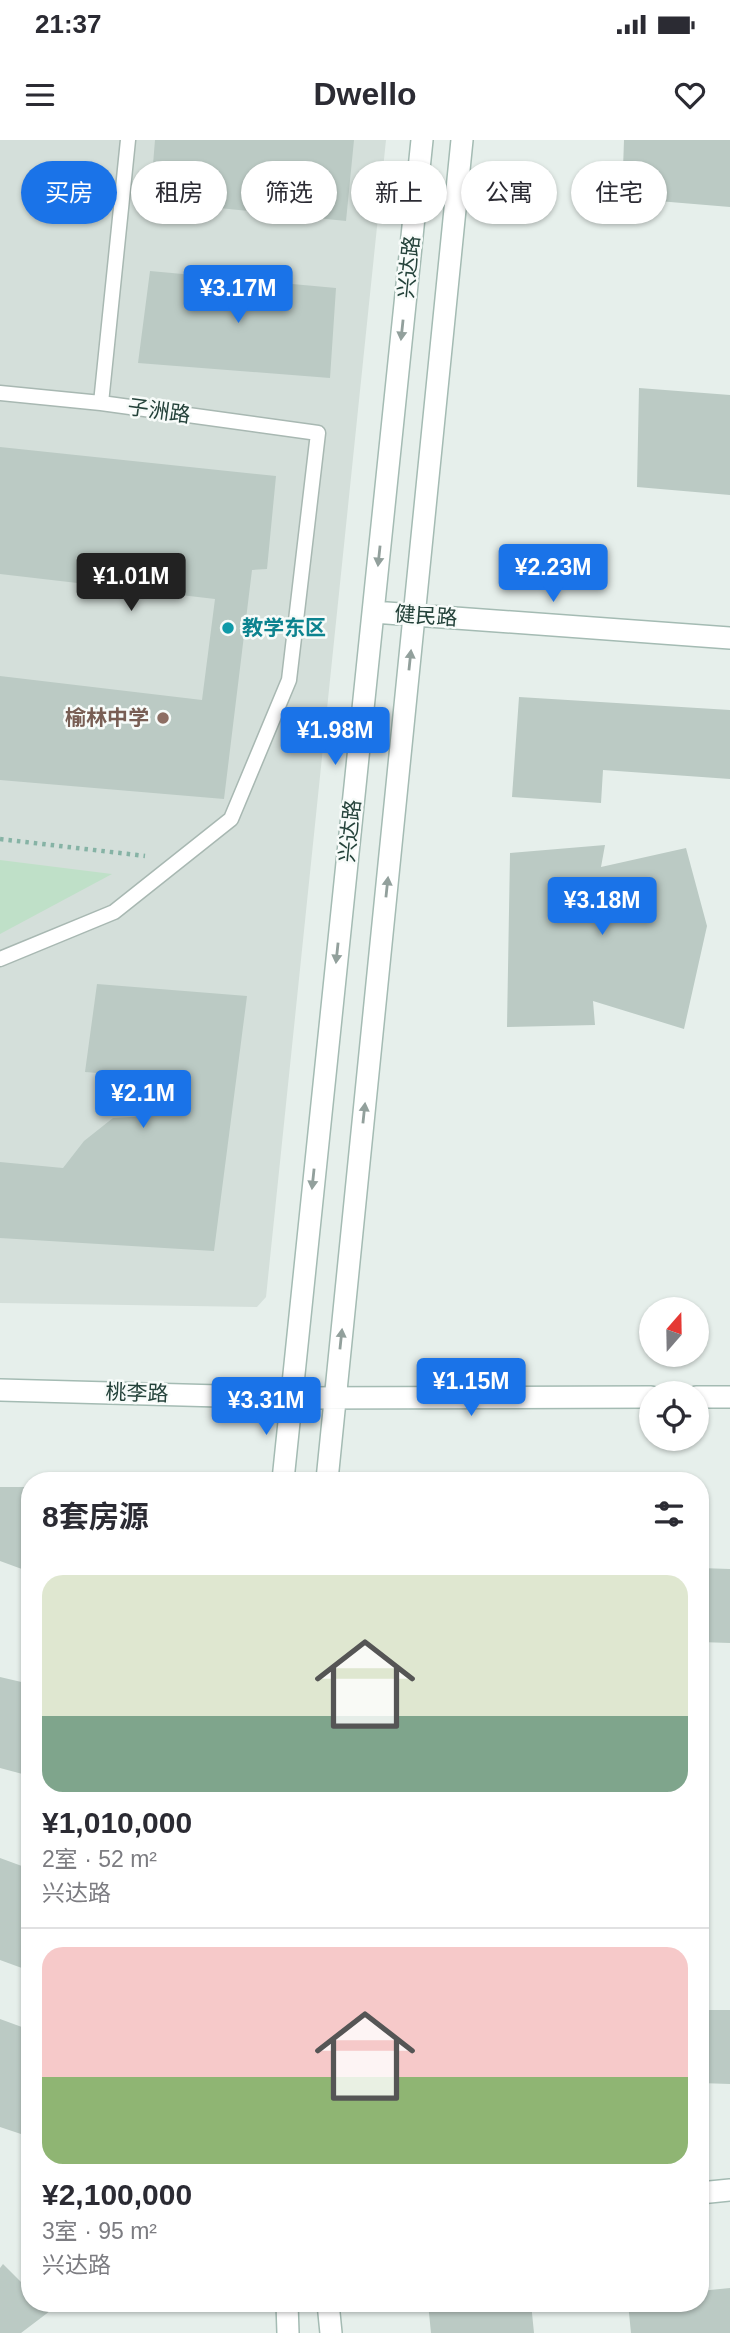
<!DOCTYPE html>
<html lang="zh">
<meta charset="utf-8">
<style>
body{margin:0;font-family:Helvetica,"Noto Sans SC",sans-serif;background:#f7f7f7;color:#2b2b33;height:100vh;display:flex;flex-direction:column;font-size:26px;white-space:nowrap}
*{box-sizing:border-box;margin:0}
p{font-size:23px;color:#7c7c81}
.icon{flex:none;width:38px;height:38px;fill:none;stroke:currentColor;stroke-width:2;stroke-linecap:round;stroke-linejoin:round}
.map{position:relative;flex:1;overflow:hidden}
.sheet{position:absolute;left:21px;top:1332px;width:688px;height:840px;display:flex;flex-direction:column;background:#fff;border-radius:28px;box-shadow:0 2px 5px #0004}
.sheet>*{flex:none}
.guide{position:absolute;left:21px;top:21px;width:690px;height:63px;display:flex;gap:14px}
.needle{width:46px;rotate:20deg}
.tools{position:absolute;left:639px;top:1157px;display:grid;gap:14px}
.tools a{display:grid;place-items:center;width:70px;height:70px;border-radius:50%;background:#fff;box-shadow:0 2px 5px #0004;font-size:35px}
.price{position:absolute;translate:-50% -60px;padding:0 16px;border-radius:7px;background:#1a73e8;color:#fff;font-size:23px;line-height:46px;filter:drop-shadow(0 2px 4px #0008)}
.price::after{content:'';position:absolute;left:50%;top:42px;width:21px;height:16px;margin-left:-10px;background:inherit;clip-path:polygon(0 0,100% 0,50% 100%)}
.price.active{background:#222;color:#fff}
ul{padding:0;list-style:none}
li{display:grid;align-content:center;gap:14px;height:371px;padding:0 21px}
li+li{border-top:2px solid #e1e1e2}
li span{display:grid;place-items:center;height:217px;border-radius:21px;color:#555}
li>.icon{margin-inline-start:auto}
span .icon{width:126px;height:126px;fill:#fffc;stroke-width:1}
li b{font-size:30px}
h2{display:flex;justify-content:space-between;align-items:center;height:84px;padding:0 21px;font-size:30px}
.pill{padding:0 24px;border-radius:32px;background:#fff;box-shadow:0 2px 5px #0004;font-size:24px;line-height:63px}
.pill.active{background:#1a73e8;color:#fff}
.status{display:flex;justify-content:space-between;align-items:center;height:49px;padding:0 35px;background:#fff;direction:ltr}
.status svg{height:19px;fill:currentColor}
header{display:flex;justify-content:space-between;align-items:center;height:91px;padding:0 21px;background:#fff;font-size:32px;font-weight:700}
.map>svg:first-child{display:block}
.built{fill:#d4dfda}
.green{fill:#bfe0c8}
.building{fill:#bbcac4}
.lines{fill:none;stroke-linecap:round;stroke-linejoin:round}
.lane-casing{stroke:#a8b8b2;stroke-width:17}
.secondary-casing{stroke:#a4bbb3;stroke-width:24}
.path{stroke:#86b3a5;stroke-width:4.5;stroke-dasharray:3.5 5;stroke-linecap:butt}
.lane{stroke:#fff;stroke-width:14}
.secondary{stroke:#fff;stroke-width:21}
.oneway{fill:#92a09c}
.culture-dot{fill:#0f9aa8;stroke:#f7fbf9;stroke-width:2.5}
.education-dot{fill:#8d6e63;stroke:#f7fbf9;stroke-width:2.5}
.labels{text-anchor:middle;stroke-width:5;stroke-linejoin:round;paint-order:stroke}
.street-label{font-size:21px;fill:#24423a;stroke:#f7fbf9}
.culture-label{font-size:21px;font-weight:bold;fill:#0d838f;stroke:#f7fbf9;text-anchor:start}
.education-label{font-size:21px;font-weight:bold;fill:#785e54;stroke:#f7fbf9;text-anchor:end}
</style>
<div class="status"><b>21:37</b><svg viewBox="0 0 49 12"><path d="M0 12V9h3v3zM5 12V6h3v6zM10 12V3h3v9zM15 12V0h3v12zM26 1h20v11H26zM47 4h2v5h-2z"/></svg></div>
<header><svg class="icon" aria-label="menu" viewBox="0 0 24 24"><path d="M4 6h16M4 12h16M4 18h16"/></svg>Dwello<svg class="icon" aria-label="heart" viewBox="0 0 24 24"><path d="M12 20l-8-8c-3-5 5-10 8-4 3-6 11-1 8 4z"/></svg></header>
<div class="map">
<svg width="730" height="2193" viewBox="0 0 730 2193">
<rect width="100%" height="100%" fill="#e6efeb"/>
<path class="built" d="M0 0H386L266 1157 257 1167 0 1163Z"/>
<path class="green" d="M0 720 112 734 0 794Z"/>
<path class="building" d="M155 0H354L346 81 150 61Z
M624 0H730V67L622 58Z
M150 131 336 148 330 238 138 223Z
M639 248 730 255V355L637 347Z
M0 307 276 336 267 429 252 430 224 659 0 640V536L202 560 215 459 0 434Z
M519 557 730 570V639L603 630 601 663 512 657Z
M605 705 601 727 686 708 707 786 684 889 593 861 595 885 507 887 510 713Z
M97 844 247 856 214 1111 0 1098V1022L63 1028 84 1001 113 978 149 976 150 937 85 932Z
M0 1347H30V1432L0 1421Z
M700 1428 730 1429V1503L700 1502Z
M0 1537 30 1544V1636L0 1628Z
M0 1718 30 1729V1831L0 1820Z
M700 1870H730V1944L700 1943Z
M0 1879 30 1890V1997L0 1987Z
M3 2124 30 2151V2163H42L50 2171 21 2193H0V2128Z
M730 2148V2193H631L628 2163H700V2151Z
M428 2163H531L534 2193H431Z"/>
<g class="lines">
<defs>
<path id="lane" d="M0 253 101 263 318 293 289 540 231 679 114 772 0 819
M101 263 128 0"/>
<path id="secondary" d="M373 472 730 498
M0 1250 290 1258 651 1257
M696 1257H730
M283 1340 422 0
M327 1340 462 0
M700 2053 730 2050
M287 2163 288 2193
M328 2163 331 2193"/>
</defs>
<use href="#lane" class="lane-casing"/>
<use href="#secondary" class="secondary-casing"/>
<path class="path" d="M0 699 145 716"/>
<use href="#lane" class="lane"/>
<use href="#secondary" class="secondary"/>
</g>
<defs><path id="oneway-solid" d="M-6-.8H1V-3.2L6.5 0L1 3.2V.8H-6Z" transform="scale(1.75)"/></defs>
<g class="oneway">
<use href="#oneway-solid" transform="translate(402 190) rotate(96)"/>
<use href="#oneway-solid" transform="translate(379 416) rotate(96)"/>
<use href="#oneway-solid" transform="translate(410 520) rotate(-84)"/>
<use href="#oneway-solid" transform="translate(387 747) rotate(-84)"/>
<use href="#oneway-solid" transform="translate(337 813) rotate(96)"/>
<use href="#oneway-solid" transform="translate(364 973) rotate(-84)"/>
<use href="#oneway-solid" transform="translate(313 1039) rotate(96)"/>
<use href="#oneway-solid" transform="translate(341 1199) rotate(-84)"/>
</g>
<circle class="culture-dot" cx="228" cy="488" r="7"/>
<circle class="education-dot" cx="163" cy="578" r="7"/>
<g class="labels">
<g class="street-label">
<text transform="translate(409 127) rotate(-84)" y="7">兴达路</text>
<text transform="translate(159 271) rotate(8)" y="7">子洲路</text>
<text transform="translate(426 476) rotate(4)" y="7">健民路</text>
<text transform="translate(350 691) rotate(-84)" y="7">兴达路</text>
<text transform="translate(137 1253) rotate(2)" y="7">桃李路</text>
</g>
<g class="culture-label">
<text x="242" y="495">教学东区</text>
</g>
<g class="education-label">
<text x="149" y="585">榆林中学</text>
</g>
</g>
</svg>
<div class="tools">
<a><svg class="needle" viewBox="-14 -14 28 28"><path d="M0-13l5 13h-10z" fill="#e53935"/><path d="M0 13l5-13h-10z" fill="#7c7c81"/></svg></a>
<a><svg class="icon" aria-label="locate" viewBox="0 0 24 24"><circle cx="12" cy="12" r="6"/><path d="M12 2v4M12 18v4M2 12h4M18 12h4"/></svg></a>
</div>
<b class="price" style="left:238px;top:185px">¥3.17M</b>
<b class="price" style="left:553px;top:464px">¥2.23M</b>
<b class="price active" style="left:131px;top:473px">¥1.01M</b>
<b class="price" style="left:335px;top:627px">¥1.98M</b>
<b class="price" style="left:602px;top:797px">¥3.18M</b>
<b class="price" style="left:143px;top:990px">¥2.1M</b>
<b class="price" style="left:471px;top:1278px">¥1.15M</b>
<b class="price" style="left:266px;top:1297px">¥3.31M</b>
<div class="guide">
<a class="pill active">买房</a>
<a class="pill">租房</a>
<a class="pill">筛选</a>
<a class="pill">新上</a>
<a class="pill">公寓</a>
<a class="pill">住宅</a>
</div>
<section class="sheet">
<h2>8套房源<svg class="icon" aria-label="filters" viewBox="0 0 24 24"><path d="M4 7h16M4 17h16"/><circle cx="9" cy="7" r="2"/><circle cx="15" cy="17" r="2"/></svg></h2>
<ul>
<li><span style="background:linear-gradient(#dfe7d0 65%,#7fa58c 0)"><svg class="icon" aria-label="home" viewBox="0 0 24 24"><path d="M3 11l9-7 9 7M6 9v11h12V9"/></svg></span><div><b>¥1,010,000</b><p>2室 · 52 m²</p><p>兴达路</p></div></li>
<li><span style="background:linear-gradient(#f6c9c9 60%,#8fb573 0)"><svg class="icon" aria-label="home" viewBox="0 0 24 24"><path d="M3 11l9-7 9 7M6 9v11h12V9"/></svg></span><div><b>¥2,100,000</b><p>3室 · 95 m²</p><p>兴达路</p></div></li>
</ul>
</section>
</div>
